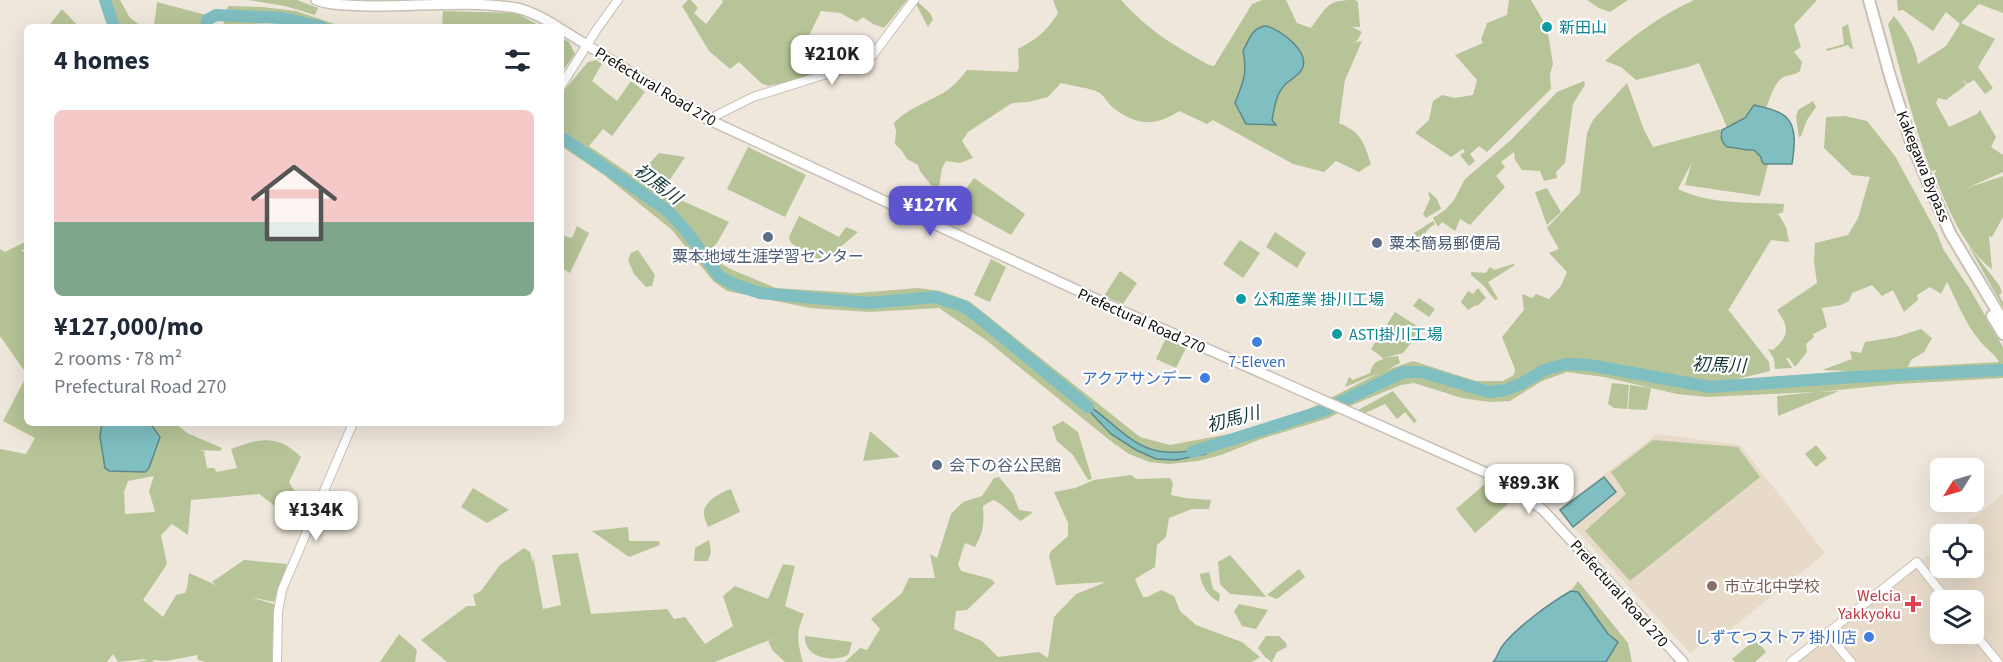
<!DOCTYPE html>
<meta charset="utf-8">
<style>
body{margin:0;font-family:"Source Sans 3","Noto Sans JP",sans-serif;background:#f2f2f3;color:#1f2937;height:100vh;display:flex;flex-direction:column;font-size:22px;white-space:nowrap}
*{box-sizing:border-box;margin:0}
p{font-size:20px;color:#747a83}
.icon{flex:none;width:33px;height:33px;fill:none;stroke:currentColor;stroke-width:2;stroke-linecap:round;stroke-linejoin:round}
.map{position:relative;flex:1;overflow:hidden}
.drawer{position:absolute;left:24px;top:24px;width:540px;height:402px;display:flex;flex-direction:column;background:#fff;border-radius:9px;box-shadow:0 6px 24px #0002}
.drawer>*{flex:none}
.needle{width:39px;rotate:233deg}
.buttons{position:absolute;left:1930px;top:458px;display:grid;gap:12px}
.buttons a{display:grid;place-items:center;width:54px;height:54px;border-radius:9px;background:#fff;box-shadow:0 6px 24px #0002;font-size:30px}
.price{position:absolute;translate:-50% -51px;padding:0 14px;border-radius:12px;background:#fff;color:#222;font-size:20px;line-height:39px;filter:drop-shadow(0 2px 3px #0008)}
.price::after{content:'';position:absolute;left:50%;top:36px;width:18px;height:14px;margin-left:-9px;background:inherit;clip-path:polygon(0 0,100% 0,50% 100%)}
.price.active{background:#5d55cd;color:#fff}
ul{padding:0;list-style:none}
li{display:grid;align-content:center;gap:12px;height:318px;padding:0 30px}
li span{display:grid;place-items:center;height:186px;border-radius:9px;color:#555}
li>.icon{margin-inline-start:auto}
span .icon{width:108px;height:108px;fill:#fffc;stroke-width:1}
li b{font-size:26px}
h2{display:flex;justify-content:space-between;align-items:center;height:72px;padding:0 30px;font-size:26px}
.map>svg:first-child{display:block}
.built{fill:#e7dac9;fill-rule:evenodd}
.green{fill:#b6c497;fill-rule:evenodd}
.water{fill:#7fbec1;stroke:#5d898a;stroke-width:1.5}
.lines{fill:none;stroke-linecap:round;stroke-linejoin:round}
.river{stroke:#7fbec1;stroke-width:12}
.tertiary-casing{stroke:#c8c0b5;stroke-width:10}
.secondary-casing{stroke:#c8c0b5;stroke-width:12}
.trunk-casing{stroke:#c8c0b5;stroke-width:14}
.tertiary{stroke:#fff;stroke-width:8}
.secondary{stroke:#fff;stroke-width:9}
.trunk{stroke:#fff;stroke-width:10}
.culture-dot{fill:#0f9aa8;stroke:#fff;stroke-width:2}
.service-dot{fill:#5c6f8a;stroke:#fff;stroke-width:2}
.shop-dot{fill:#3f7fe0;stroke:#fff;stroke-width:2}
.education-dot{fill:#8d6e63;stroke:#fff;stroke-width:2}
.health-dot{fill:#e0444e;stroke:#fff;stroke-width:2}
.labels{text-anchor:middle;stroke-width:4.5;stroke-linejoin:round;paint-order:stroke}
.culture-label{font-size:16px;fill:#0d838f;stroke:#fff;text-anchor:start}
.street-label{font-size:16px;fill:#0f0d09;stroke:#fff}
.service-label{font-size:16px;fill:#4e5e75;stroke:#fff;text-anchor:start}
.shop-label{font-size:16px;fill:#366cbe;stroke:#fff;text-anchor:end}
.education-label{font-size:16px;fill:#785e54;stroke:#fff;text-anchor:start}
.health-label{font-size:16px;fill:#be3a42;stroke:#fff;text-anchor:end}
.water-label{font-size:18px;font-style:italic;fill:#143536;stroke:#fff}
</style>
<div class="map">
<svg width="2003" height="662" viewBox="0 0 2003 662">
<rect width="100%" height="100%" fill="#efe7dc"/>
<path class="built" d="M1657 434 1740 445 1825 553 1721 637 1716 632 1690 653 1558 510Z
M2003 494V662H1797L1941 545V567H1974V534H1954ZM1941 600H1974V633H1941Z"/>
<path class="green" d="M100 0H120L130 18 143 27H109L103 13Z
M248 0H297L318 8 315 15 285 6Z
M688 0H691L698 8 694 13 706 24 723 2 722 0H907L884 28 873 24 863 17 857 22 840 13 821 11 805 44 809 74 801 79 768 86 761 83 739 62 730 69 709 51 682 6Z
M1053 0H1121C1150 32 1172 44 1209 65L1214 66 1252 4 1262 0H1286L1297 23 1311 28C1328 6 1326 0 1355 0L1358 2 1360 27H1352L1362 32 1357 41 1352 43 1362 41 1345 80 1339 123C1361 132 1364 142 1371 164L1359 172 1336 161 1324 172 1293 164 1213 120 1207 124 1179 111C1154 128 1134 125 1111 106 1107 102 1103 94 1098 92 1094 89 1068 85 1061 83L1048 97 1028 102 1012 103 968 132 962 141 973 158 960 163 946 161 942 168 938 194 920 171 918 165 907 159 902 151 895 144 896 131 894 123C908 108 926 103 943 93 953 87 960 79 967 70L1017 72 1019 67 1018 49C1037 39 1046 32 1058 13ZM1243 51 1288 82 1246 69Z
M1509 0H1531L1547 27 1553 64 1550 74 1551 89 1487 152 1479 146 1470 154 1475 161 1469 166 1460 155 1465 152 1463 149 1451 157 1415 133 1429 120 1433 101 1442 95 1455 98 1473 95 1477 80 1455 55 1483 43 1481 40 1487 23 1507 15Z
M1587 0H1628L1610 12 1599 8Z
M1694 0H1817L1794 25 1801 47 1794 52 1802 62 1800 71C1794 76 1788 74 1782 78 1774 83 1770 99 1766 108L1754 105 1745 118 1727 127 1699 63 1688 67 1636 80 1621 67 1605 61C1631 37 1661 15 1694 0Z
M1897 0H2003V13L1979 4 1961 23 1995 39 1978 67 1993 88 1985 94 1974 80 1967 84 1963 80 1966 85 1946 100 1938 98 1936 103 1949 127 1977 114 1980 110 1996 137 1991 147 2003 155V172L1967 188 2003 176V217L1992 237 1989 236 1992 269C1965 251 1946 204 1934 174L1937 170 1931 171C1913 123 1901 74 1888 24L1894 16C1906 31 1915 45 1918 64L1946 46 1960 24 1946 12 1933 31 1903 10 1898 11Z
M157 2 210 16 207 27H153L154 26Z
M918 2 930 13 933 19 928 27 916 4Z
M228 6 263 7 296 11 343 27H297L289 24 268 23 223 26Z
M62 9 79 27H48Z
M443 11 516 13 542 27H442Z
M1848 24 1853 49H1851L1848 45 1827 51 1826 49 1844 44 1842 27Z
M561 37 569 42 575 54 561 73Z
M596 60 602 64 592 81 617 101 631 81 645 92 612 136 603 129 589 146 630 174 672 196 729 222 717 243 709 251 714 259 730 269 776 288 856 293 918 288 940 291 969 301 1140 437 1170 445 1250 430 1309 409 1379 373 1345 387 1349 377 1353 380 1370 373C1372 365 1375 361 1384 359L1371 349 1395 312 1422 329 1403 353 1384 358 1398 356 1400 363 1387 370 1413 361 1476 381H1503L1514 375 1515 369 1502 337 1524 310 1522 294 1532 298 1536 294 1549 299 1561 286 1567 272 1549 253 1559 249 1547 228 1580 193 1587 133 1593 120 1627 83 1644 130 1653 147 1721 129 1720 135 1725 147C1736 146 1743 151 1754 150L1761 157 1764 164 1768 165 1760 196 1685 185 1692 162 1678 189C1711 205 1749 202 1784 204L1783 212 1776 215H1779L1786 227 1789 242 1771 240 1729 309 1727 308 1769 362 1770 371 1733 380 1847 371 1822 370 1852 359 1850 351 1861 353 1865 342 1896 337 1921 329 1932 338 1924 352 1911 360 1908 367 1999 362C1994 353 1986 349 1980 341 1965 324 1957 301 1947 282L1941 294 1930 287 1917 295 1918 300 1904 312 1893 290 1882 296 1872 285 1852 293 1849 301 1841 305 1822 308 1827 327 1813 334 1814 337 1806 344 1807 352 1795 367 1789 358H1786L1792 368 1775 369 1774 359 1768 349 1773 350C1789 336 1790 328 1777 310L1817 283 1814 262 1815 243 1848 235 1858 218 1870 177 1852 175 1824 148 1826 117 1845 116 1867 121 1895 156 1937 233 1943 249 1971 291 2003 347V378L1898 384 1818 392 1839 391 1778 416 1777 396 1815 392 1707 397 1677 394 1604 377 1567 372 1542 381 1510 401 1489 402 1462 398 1414 383 1401 385 1350 406 1329 418 1261 439 1221 455 1198 461 1169 464 1149 462 1129 454 1108 439 986 340 939 308 869 312 810 308 727 291 713 281 672 230 604 175 561 146V94L588 62Z
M1584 81 1585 85 1573 104 1565 163 1556 172 1557 178 1544 181 1540 171 1522 170 1515 160 1514 152 1501 162 1505 167 1496 176 1505 187 1470 225 1460 219 1455 231 1442 222 1438 227 1433 218 1445 210 1454 200 1465 179 1511 140 1557 92Z
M1813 101 1816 107 1807 120 1801 136 1799 138 1796 117 1798 110Z
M748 147 806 175 785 217 727 189Z
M659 153 685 157 663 190 638 176Z
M974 178 1025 214 1011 235 955 204Z
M1547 188 1561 212 1547 225 1535 192Z
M1428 191 1437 199 1441 209 1426 218 1423 214 1430 199Z
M799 216 839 237 846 227 858 232 823 262 791 243 789 237Z
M1433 221 1435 224C1419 233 1427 242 1418 252L1410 249 1402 242 1403 240Z
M577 226 589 233 570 273 561 268V235L572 238Z
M1275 232 1306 253 1297 268 1266 247Z
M1240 240 1260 253 1243 278 1223 264Z
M27 241V249L21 250 27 255 26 373 0 336V249L5 252Z
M1968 245 1999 285 2002 292 1999 295 2003 302V307Z
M638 250 655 275 652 286 646 287 634 274 628 260 631 253Z
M991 259 1006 267 990 302 974 295Z
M1513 264 1515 265 1488 282 1498 299 1495 300 1483 285 1471 275V272L1486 273 1490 267 1494 270Z
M1120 271 1137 283 1123 304 1104 296Z
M1478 288 1486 298 1477 306 1476 305 1468 310 1461 302 1468 291 1473 294Z
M1419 298 1435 309 1429 317 1413 306Z
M1166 338 1186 348 1176 368 1156 359Z
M27 375V423H175L187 433 222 448 220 451 199 450 204 451 207 468H214L217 472 237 468 231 449C258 439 277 433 301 457L289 482 287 479 297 495 290 517 259 494 191 500 188 535 172 524 161 535 167 564 143 600 163 617 176 595 185 593 187 588 189 573 218 586 212 582 244 560 287 564 274 602 250 597 274 604 272 662H205L198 660 197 655 166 661 152 660 154 662H137L147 660 144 659 118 662 113 654 107 662H0V449L26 454 35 438 3 421ZM154 476 149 491 155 512 125 514 124 492 128 481Z
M1612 383 1629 385 1627 409 1614 408 1608 404Z
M1630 385 1651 388 1647 410 1628 409Z
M1393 391 1417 421 1414 423 1405 412 1397 419 1385 404 1363 414 1358 410Z
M1063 421 1078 432 1092 479 1088 480 1073 455 1057 441 1052 427Z
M870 431 900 457 863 461Z
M1653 440 1738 447 1760 477 1630 581 1585 531 1626 494 1611 472Z
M1816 445 1827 458 1816 467 1805 454Z
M1131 475 1136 479 1170 478 1173 483 1171 495 1185 498 1211 500 1209 509H1192L1169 518 1166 537 1157 545 1155 567 1135 579 1143 597H1147L1161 590 1174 596 1180 611 1196 625 1242 642 1260 657 1252 662H845L860 648 867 650 880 629 871 619 902 593 909 578H935L930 554 937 558 951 514 963 502 982 496 994 478 999 477 1013 494 1019 510 1033 512 1021 521C1009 514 1006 505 993 500L983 506C984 524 984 531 975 547L965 543 958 564 961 571 991 579 995 583 967 610 956 611 954 629 982 641 998 657 1039 652 1048 658 1054 617 1076 594 1106 582 1056 585 1049 556 1051 551 1068 536V523L1054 492 1075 488 1094 480Z
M1494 476 1517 496 1475 533 1456 509Z
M473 488 509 510 487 523 461 507Z
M731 489 740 512 708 527C706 522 703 516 704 511 705 501 723 491 731 489Z
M628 527 629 541H659L660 545 629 557 592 531Z
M709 540 711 552 708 561H694L695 548Z
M524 548 530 552 533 563V556L543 609 561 605 552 555 578 553 591 614 667 609 674 619 685 617 705 644 733 626 723 596 735 586 768 599 783 564 795 566 785 606 804 614C796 633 797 641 803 662H785L773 651 768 641 779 636 715 662H447L421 640 467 606H476L473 595 481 591 500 565Z
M1230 555 1263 593 1266 597 1230 594 1220 584 1218 562Z
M1299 569 1305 577 1277 599 1267 595Z
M1209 572 1213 589 1220 594 1219 602C1209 597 1201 586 1200 574Z
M1578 581 1628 643 1632 662H1606L1617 642 1608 634 1578 592 1571 591Z
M1239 604 1268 610 1256 629 1242 626 1234 611Z
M399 634 417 650 415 662H380Z
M805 636 852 642C851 645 850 652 848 655 835 662 804 660 805 636Z
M1266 636H1279L1286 643 1287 647 1277 652 1272 662 1265 657 1258 648Z
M1756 639 1766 652 1755 662H1735L1732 659Z"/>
<path class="water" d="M1266 26C1280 29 1311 52 1302 69 1300 74 1292 79 1288 82 1276 92 1275 105 1272 120L1276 125 1246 124 1235 103C1243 83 1248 72 1243 51 1249 40 1252 27 1266 26Z
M1754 105C1763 107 1779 110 1786 117 1798 128 1794 150 1792 164H1764L1762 162 1761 157 1754 150C1744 151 1737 147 1727 147 1722 143 1720 137 1722 130L1745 118Z
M1076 397C1127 428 1137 467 1206 447V454L1176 460 1156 459 1136 450 1111 434Z
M102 423H150L160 437 149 468 145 472 109 471 105 468 100 437Z
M1604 477 1616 492 1573 527 1560 510Z
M1571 591 1578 592 1608 634 1618 642 1606 662H1493C1498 657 1498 651 1503 645 1517 627 1550 603 1571 591Z"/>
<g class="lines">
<path class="river" d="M105 0 114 27
M206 27 207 20 216 15 282 18 322 27
M561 137 668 211 687 232 719 276 733 284 760 293 869 303 935 297 963 306 977 316 1088 407
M1192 452 1322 411 1403 372H1422L1489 392 1505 390 1521 384 1544 370 1566 364 1589 365 1710 387 1854 377 2003 370"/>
<defs>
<path id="tertiary" d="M561 86 597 29 618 0
M709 119 753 97 865 62 872 56 914 0
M1827 633 1851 662
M1974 633 1998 662
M277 662 278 612 282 590 353 423
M1791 662 1917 562 1947 600"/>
<path id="secondary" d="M316 0C332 6 350 5 367 6 416 7 468 0 516 8 531 11 545 19 558 27
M561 29 703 117 1122 311 1489 474 1514 488 1543 510 1683 662"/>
<path id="trunk" d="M1869 0 1890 76 1910 139 1932 192 1950 233 2003 321
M1992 316 2003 334"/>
</defs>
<use href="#tertiary" class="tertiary-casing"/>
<use href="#secondary" class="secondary-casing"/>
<use href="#trunk" class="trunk-casing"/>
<use href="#tertiary" class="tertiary"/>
<use href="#secondary" class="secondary"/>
<use href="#trunk" class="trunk"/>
</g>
<g class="culture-dot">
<circle cx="1547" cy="27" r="6"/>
<circle cx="1241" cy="299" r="6"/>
<circle cx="1337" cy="334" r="6"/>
</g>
<g class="service-dot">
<circle cx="768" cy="237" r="6"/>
<circle cx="1377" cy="243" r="6"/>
<circle cx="937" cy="465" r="6"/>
</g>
<g class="shop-dot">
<circle cx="1257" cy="342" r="6"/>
<circle cx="1205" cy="378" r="6"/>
<circle cx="1869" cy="637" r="6"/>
</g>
<circle class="education-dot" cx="1712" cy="586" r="6"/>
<path class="health-dot" d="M1910 595h6v6h6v6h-6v6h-6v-6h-6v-6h6z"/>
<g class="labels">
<g class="culture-label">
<text x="1559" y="33">新田山</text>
<text x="1253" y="305">公和産業 掛川工場</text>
<text x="1349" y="340">ASTI掛川工場</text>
</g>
<g class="street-label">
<text transform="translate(656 86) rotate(31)" y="6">Prefectural Road 270</text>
<text transform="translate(1924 166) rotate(68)" y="6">Kakegawa Bypass</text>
<text transform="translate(1142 320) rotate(24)" y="6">Prefectural Road 270</text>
<text transform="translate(1620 593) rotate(48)" y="6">Prefectural Road 270</text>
</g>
<g class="service-label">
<text x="1389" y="249">粟本簡易郵便局</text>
<text x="768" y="262" text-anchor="middle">粟本地域生涯学習センター</text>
<text x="949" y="471">会下の谷公民館</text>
</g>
<g class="shop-label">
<text x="1257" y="367" text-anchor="middle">7-Eleven</text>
<text x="1193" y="384">アクアサンデー</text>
<text x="1857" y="643">しずてつストア 掛川店</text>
</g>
<g class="education-label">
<text x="1724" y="592">市立北中学校</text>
</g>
<g class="health-label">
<text x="1901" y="601">Welcia<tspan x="1901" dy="18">Yakkyoku</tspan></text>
</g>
<g class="water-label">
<text transform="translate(658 184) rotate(37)" y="6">初馬川</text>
<text transform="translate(1719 365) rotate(2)" y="6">初馬川</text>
<text transform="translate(1233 419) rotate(-15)" y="6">初馬川</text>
</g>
</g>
</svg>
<div class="buttons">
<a><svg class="needle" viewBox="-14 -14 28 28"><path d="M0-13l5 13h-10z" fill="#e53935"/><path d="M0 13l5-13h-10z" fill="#747a83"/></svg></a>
<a><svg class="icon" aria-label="locate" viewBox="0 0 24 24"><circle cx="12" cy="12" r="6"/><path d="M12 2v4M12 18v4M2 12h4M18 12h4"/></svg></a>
<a><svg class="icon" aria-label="layers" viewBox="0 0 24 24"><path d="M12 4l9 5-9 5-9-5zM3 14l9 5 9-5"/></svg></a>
</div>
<b class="price" style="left:832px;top:86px">¥210K</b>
<b class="price active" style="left:930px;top:237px">¥127K</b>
<b class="price" style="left:1529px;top:515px">¥89.3K</b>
<b class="price" style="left:316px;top:542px">¥134K</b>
<section class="drawer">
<h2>4 homes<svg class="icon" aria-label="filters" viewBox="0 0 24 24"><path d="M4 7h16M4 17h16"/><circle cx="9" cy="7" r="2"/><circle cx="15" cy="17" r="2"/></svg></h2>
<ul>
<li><span style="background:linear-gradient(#f6c9c9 60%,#7fa58c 0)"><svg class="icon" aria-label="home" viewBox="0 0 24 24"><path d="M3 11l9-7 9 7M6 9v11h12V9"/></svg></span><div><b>¥127,000/mo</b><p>2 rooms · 78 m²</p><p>Prefectural Road 270</p></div></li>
</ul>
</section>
</div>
